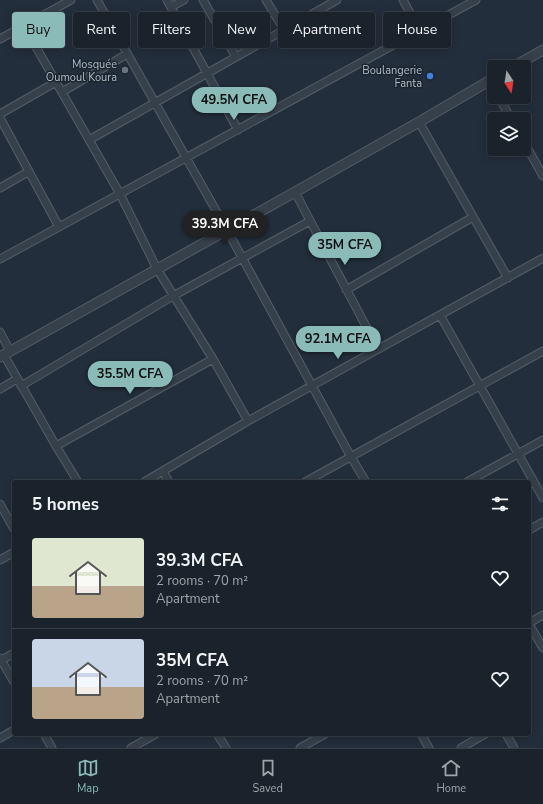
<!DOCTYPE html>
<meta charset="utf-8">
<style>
body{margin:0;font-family:"Nunito Sans",sans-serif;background:#272f38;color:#f1f3f6;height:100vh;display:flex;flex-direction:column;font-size:15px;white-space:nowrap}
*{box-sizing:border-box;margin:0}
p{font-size:13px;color:#9fa4a9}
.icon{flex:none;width:22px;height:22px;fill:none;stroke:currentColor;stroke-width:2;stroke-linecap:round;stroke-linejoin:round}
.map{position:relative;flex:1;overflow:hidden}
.sheet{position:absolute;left:12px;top:480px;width:519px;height:256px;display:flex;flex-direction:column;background:#1a222c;border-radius:4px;box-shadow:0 2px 10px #0003,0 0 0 1px #383f48}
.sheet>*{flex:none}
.banner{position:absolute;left:12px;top:12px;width:519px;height:36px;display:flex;gap:8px}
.needle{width:26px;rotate:168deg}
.fabs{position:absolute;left:487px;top:60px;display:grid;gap:8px}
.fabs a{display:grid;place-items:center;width:44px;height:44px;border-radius:4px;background:#1a222c;box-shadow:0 2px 10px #0003,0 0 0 1px #383f48;font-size:20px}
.price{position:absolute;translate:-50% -34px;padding:0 9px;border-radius:14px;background:#8bbbb9;color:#111;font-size:13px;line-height:26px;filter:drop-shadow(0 1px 2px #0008)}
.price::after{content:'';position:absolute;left:50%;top:24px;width:12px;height:9px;margin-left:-6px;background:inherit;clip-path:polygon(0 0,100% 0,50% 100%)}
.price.on{background:#222;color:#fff}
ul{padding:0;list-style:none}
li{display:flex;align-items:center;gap:12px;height:100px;padding:0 20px}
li+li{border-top:1px solid #383f48}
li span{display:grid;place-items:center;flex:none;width:112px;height:80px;border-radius:4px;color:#555}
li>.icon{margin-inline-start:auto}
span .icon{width:48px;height:48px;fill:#fffc;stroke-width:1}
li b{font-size:17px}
h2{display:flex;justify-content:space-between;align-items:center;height:48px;padding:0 20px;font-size:17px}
.tag{padding:0 14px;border-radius:4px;background:#1a222c;box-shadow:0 2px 10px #0003,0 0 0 1px #383f48;font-size:14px;line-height:36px}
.tag.on{background:#8bbbb9;color:#111}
.tabs{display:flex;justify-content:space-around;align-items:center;height:56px;border-top:1px solid #383f48;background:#1a222c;font-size:11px;color:#9fa4a9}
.tabs a{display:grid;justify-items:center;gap:2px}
.tabs .on{color:#8bbbb9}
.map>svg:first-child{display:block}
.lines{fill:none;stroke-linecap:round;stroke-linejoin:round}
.minor-casing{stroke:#545e69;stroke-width:9}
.tertiary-casing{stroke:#545e69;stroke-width:11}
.minor{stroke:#36404b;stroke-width:7}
.tertiary{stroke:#36404b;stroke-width:9}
.worship-dot{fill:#6b7280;stroke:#1b2530;stroke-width:1.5}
.shop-dot{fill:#3f7fe0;stroke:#1b2530;stroke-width:1.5}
.labels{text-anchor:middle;stroke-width:3;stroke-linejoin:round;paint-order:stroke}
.poi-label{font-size:11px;fill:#b1bbc7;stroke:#1b2530;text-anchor:end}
</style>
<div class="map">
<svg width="543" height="748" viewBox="0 0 543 748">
<rect width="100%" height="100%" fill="#222e3b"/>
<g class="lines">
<defs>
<path id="minor" d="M97 0 227 230 351 457 366 482
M167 0 238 130
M203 0 236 57
M266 0 284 30
M403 0 420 31
M171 7 184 0
M24 26 120 194 157 269 213 359 248 421
M0 39 71 0
M490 80 494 88
M62 92 127 54
M499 97 511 119
M0 114 56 82
M0 118 59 227
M419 122 508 278
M89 140 337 0
M524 142 543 176
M0 188 28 172
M295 192 378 349
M0 259 476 0
M346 290 473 217
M440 315 543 498
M0 332 10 351
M4 355 56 446 78 482
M21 386 173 296 310 221
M0 389 17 379
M56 446 213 359
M163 471 169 482
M144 482 248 421 543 258
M305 482 543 351
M467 482 543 440
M0 504 14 529
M529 530 543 522
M0 560 14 552
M529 623 543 615
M529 624 543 648
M0 658 14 682
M0 661 14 653
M44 734 52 748
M217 734 226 748
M421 734 429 748
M506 734 514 748
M0 738 14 730
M131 748 156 734
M300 748 325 734
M461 748 485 734"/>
<path id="tertiary" d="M513 67 543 50
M0 357 295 192 419 122 494 78"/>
</defs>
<use href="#minor" class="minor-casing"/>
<use href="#tertiary" class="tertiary-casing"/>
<use href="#minor" class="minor"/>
<use href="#tertiary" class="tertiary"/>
</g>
<circle class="worship-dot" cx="125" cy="70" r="4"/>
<circle class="shop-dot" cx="430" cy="76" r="4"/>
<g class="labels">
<g class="poi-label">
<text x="117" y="68">Mosquée<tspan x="117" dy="13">Oumoul Koura</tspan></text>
<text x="422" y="74">Boulangerie<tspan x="422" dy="13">Fanta</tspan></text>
</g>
</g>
</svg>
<div class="fabs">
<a><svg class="needle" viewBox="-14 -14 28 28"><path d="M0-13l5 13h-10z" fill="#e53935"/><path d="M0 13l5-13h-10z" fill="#9fa4a9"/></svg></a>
<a><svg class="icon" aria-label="layers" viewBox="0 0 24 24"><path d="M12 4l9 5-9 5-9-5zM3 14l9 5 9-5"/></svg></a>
</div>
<b class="price" style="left:234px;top:121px">49.5M CFA</b>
<b class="price on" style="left:225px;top:245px">39.3M CFA</b>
<b class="price" style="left:345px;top:266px">35M CFA</b>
<b class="price" style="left:338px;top:360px">92.1M CFA</b>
<b class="price" style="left:130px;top:395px">35.5M CFA</b>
<div class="banner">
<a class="tag on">Buy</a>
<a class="tag">Rent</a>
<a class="tag">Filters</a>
<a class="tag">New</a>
<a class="tag">Apartment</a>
<a class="tag">House</a>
</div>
<section class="sheet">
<h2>5 homes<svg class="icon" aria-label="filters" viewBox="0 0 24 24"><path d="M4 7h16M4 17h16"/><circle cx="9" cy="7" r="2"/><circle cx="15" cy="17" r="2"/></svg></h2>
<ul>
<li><span style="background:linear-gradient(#dfe7d0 60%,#b9a48a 0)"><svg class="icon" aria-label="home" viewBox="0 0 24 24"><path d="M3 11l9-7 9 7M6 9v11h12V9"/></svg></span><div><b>39.3M CFA</b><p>2 rooms · 70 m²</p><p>Apartment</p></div><svg class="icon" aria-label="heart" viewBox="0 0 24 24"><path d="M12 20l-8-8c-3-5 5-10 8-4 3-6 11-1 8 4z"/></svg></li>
<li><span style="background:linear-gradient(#c9d6e8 60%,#b9a48a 0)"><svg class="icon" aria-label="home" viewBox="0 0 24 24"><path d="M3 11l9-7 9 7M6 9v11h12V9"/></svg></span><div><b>35M CFA</b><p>2 rooms · 70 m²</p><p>Apartment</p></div><svg class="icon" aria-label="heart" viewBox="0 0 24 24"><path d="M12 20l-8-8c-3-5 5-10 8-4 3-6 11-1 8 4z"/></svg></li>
</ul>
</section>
</div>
<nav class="tabs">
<a class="on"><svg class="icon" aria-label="map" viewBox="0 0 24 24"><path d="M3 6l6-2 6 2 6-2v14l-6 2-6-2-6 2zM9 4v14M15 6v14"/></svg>Map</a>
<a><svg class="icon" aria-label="saved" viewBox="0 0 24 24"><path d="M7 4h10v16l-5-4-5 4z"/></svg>Saved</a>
<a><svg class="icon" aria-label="home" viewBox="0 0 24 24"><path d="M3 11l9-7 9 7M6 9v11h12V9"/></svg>Home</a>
</nav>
